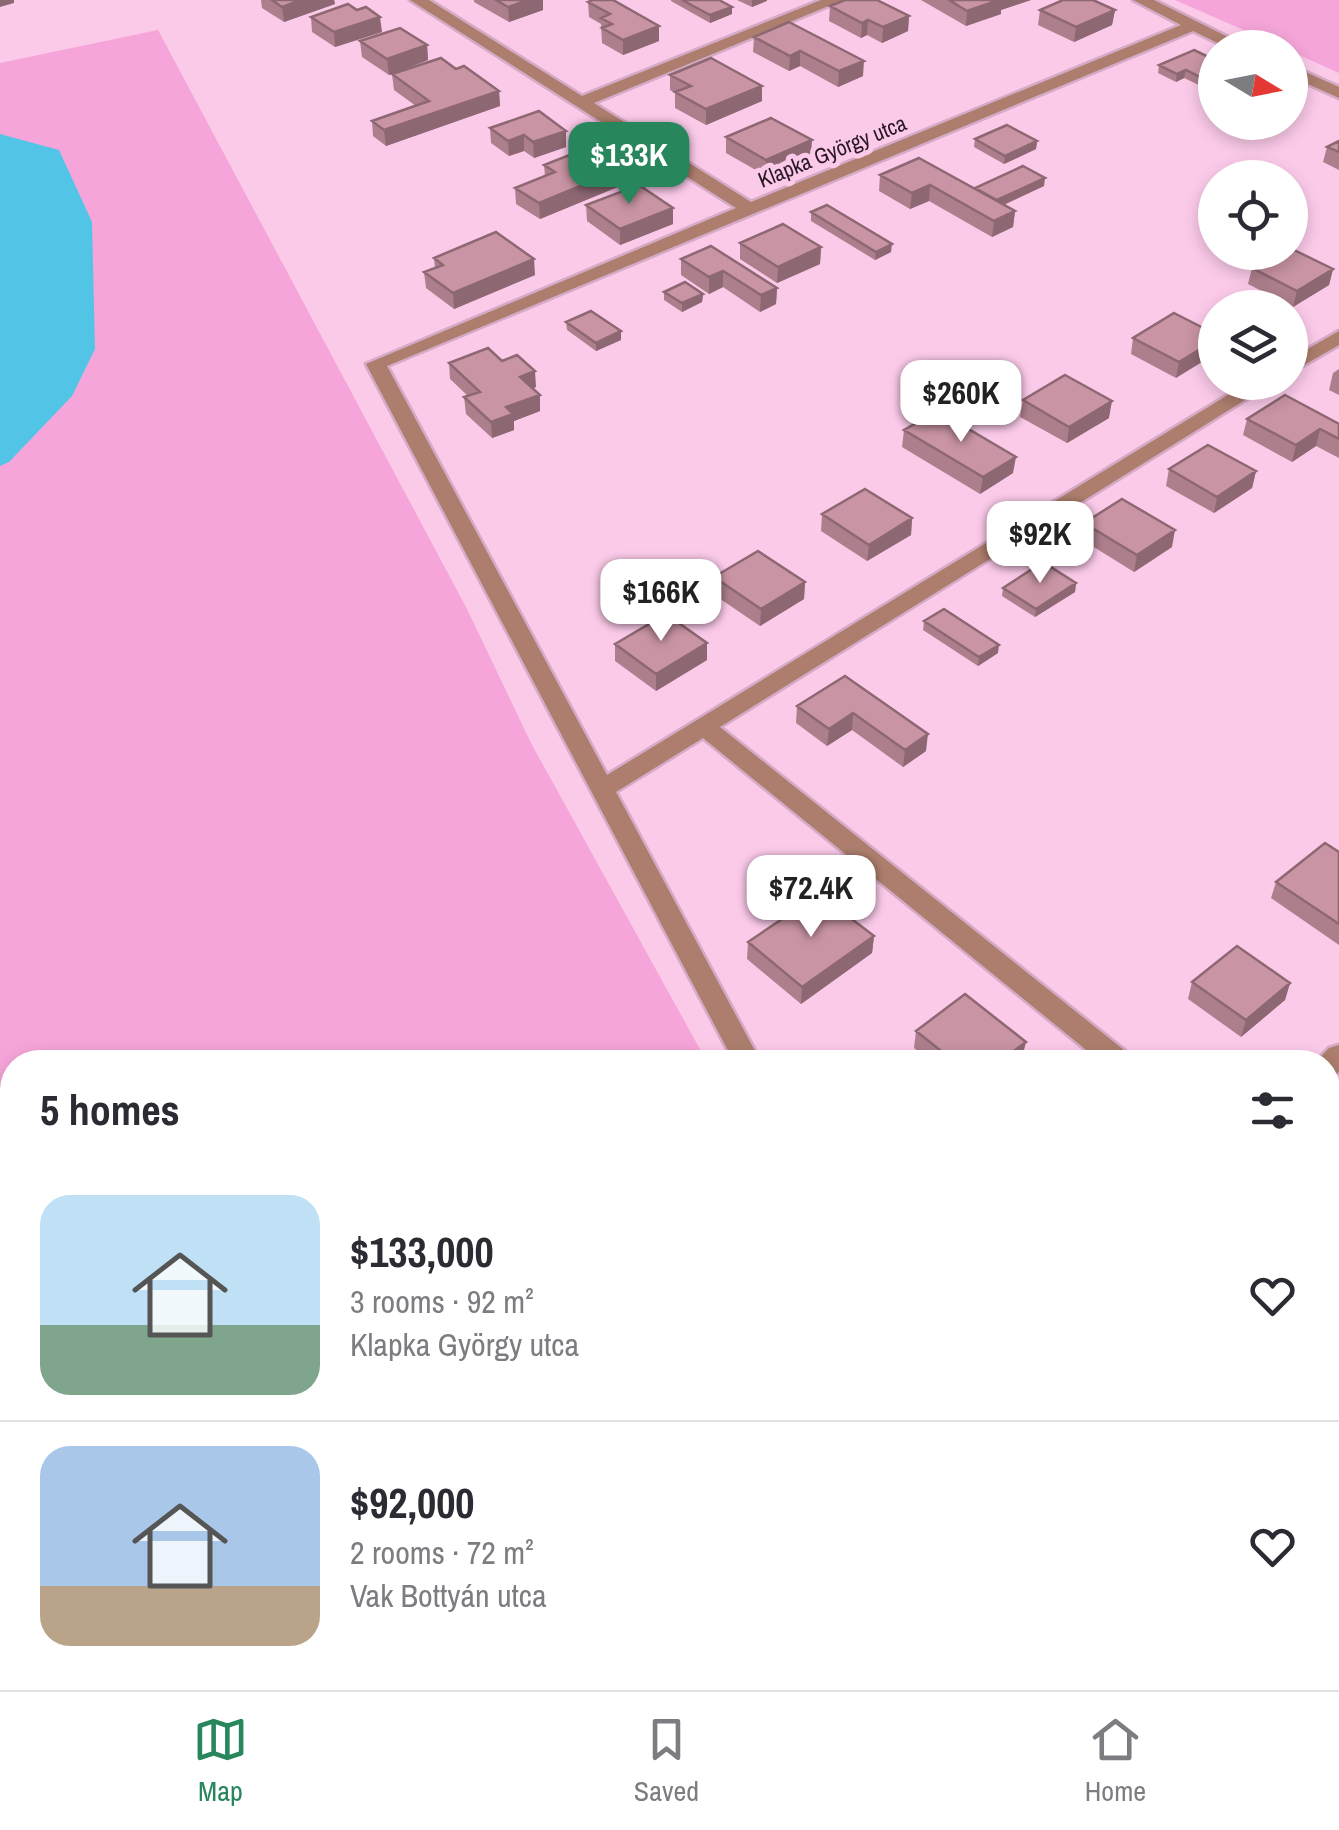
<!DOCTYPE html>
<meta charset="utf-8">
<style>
body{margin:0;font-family:"Archivo Narrow",sans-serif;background:#f7f7f7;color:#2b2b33;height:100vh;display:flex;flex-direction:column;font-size:38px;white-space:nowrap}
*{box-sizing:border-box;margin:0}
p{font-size:32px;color:#7c7c81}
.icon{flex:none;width:55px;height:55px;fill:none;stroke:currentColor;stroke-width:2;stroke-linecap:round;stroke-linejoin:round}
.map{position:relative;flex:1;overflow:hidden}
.panel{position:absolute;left:0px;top:1050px;width:1340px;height:640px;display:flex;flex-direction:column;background:#fff;border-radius:40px 40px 0 0;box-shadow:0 5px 15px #0003}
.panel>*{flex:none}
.needle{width:65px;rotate:100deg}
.buttons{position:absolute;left:1198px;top:30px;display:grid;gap:20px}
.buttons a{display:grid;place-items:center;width:110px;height:110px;border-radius:50%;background:#fff;box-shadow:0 5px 15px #0003;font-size:50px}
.price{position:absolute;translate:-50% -85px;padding:0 22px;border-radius:20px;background:#fff;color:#222;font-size:32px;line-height:65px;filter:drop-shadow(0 2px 5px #0008)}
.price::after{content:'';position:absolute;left:50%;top:60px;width:30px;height:22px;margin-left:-15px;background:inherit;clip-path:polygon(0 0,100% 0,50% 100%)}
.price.current{background:#28865d;color:#fff}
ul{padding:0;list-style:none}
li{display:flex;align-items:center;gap:30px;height:250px;padding:0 40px}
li+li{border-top:2px solid #e1e1e2}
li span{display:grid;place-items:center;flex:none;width:280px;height:200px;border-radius:30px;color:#555}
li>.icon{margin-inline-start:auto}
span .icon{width:120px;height:120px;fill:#fffc;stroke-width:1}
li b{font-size:42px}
h2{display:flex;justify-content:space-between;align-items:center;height:120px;padding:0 40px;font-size:42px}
.menu{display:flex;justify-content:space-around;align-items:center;height:140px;border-top:2px solid #e1e1e2;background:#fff;font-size:28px;color:#7c7c81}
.menu a{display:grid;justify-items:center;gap:5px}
.menu .current{color:#28865d}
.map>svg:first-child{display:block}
.green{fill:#f5a5d9}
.water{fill:#52c5e7}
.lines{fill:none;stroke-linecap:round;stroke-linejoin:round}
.minor-casing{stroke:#d5aac6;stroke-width:5}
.minor{fill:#ad7e6d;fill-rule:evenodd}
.wall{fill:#ad7f8c}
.shaded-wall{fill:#8d6872}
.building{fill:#c994a3;stroke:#8d6872;stroke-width:2.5}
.labels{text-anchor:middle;stroke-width:10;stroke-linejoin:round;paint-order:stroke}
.far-street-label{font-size:22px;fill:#2a1924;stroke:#fbcae9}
</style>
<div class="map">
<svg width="1339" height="1690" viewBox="0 0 1339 1690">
<rect width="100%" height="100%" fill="#fbcae9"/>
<path class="green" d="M1175 0H1339V73L1290 51V48L1282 47Z
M158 30 467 609 531 743 707 1062H12V1678H1042L1048 1690H0V63Z"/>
<path class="water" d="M0 134 59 150 92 222 95 349 72 396 9 462 0 466Z"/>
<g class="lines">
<defs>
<path id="minor" d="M410 0H429L582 96 821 0H843L594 103 751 202 1181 25 1133 0H1154L1250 48H1228L1193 31 387 366 607 775 1249 382H1274L720 727 1129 1054 1132 1062H1101L703 738 616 792 761 1062H734L366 364 736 208Z
M1290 65 1339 87V98L1290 76Z
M1339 331V345L1290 373V359Z
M1339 1045V1072L1328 1077V1062H1316L1329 1048Z
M1057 1678H1093L1098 1690H1062Z"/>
</defs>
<use href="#minor" class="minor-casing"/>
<use href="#minor" class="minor"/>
</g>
<path class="wall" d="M261 0H334L335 4 284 22 262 8Z
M474 0H543V10L509 22 474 2Z
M671 0H719L732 7V14L710 23 671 1Z
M737 0H767L752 7Z
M921 0H1031L1001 10V14L966 26Z
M588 2 659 41 623 55 602 43 601 24 589 17Z
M830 6 909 16 908 31 882 43 867 35 861 38 829 21Z
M1040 10H1115L1112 25 1074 42 1038 25Z
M311 17 382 32 335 47 312 32Z
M789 22 863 76 838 87 800 66 789 71 753 52 754 37Z
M360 41 427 45 428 60 389 75 362 57Z
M1215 60V79L1201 86 1184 78 1176 82 1158 73 1159 65Z
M456 69 499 91 500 106 386 146 373 136 372 121 416 106 394 90 392 74Z
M670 75 762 86V101L706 125 675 108V93L670 90Z
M1215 82V107L1204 102 1207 86Z
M490 128 566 147 534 158 524 151 509 156 491 143Z
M726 137 811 156 766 176 726 153Z
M975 139 1037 141 1036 149 1004 164 974 147Z
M1339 141V170L1323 162 1327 147Z
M544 165 620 186 540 219 516 204 515 188 545 176Z
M880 175 975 189 1044 186 1004 205 1015 211 1013 227 992 237 929 201 910 209 879 191Z
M586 205 673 224 620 245 587 221Z
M811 212 891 252 875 260 811 221Z
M740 243 821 247 820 264 777 283 740 259Z
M434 258 535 275 454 309 426 288 424 272 435 268Z
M681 259 777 288 776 304 760 312 723 287 709 294 681 275Z
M1252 268 1333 269 1329 285 1293 307 1248 284Z
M664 292 703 294 702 302 682 312 664 300Z
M566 322 621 340 596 351 567 330Z
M1215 334 1176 378 1131 354 1133 338Z
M502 361 536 387 533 388 540 411 514 421V430L492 438 466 414 464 397 468 396 450 379 449 363Z
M1339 369V395L1329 390 1333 373Z
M1023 400 1109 418 1067 443 1020 417Z
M1247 419 1339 424V458L1316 446 1292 462 1243 435Z
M904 430 1013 473 980 494 902 447Z
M1169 469 1256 471 1252 488 1214 513 1166 486Z
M822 514 912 518 911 535 867 561 821 531Z
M1084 523 1172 547 1134 572 1081 539Z
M714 577 805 582 804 599 760 626 713 594Z
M1076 583 1075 592 1035 617 1002 596 1003 588Z
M924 621 998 653 978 666 923 630Z
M615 644 707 660 656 691 615 661Z
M845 676 926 751 903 767 852 730 827 746 796 723 797 706Z
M1339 852V945L1271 898 1276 882Z
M874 936 872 953 801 1004 747 959 748 942Z
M1192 982 1290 983 1285 1000 1241 1037 1188 999Z
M916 1031 1022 1058 1017 1062H932L914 1048Z
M1339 1200V1305L1331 1313 1328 1310V1209Z
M1339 1528V1582L1328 1573V1540Z"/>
<path class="shaded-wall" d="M0 0H14V3L0 7Z
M301 0H334L335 4 284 22 282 7Z
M528 0H543V10L509 22 508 7Z
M752 0H767V1L752 7Z
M998 0H1031L1001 10V14L966 26 967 11Z
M732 7V14L710 23V15Z
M1115 10 1112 25 1074 42 1076 27Z
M909 16 908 31 882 43 883 27Z
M380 17 382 32 335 47 334 32Z
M868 20 867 35 861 38 862 23Z
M659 26V41L623 55V40Z
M427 45 428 60 389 75 387 59Z
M800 51V66L789 71 790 56Z
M864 61 863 76 838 87 839 71Z
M1186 70 1184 78 1176 82 1177 74Z
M1215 72V79L1201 86 1202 78Z
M762 86V101L706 125V109Z
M499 91 500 106 386 146 384 130Z
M566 131V147L534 158 533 142Z
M524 135V151L509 156 508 141Z
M812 140 811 156 766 176V160Z
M1037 141 1036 149 1004 164 1005 156Z
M619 170 620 186 540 219 539 203Z
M1045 178 1044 186 996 208 997 200Z
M930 185 929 201 910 209 912 193Z
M673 208V224L620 245V229Z
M1015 211 1013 227 992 237 994 221Z
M892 244 891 252 875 260 876 252Z
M821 247 820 264 777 283 778 267Z
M534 259 535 275 454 309 453 293Z
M1333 269 1329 285 1293 307 1297 291Z
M723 271V287L709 294V277Z
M777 288 776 304 760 312 761 295Z
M703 294 702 302 682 312V303Z
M621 331V340L596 351V343Z
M1215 340V354L1176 378 1179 362Z
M535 371 536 387 521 393 520 377Z
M540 395V411L514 421V430L492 438 491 422 506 407Z
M1112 401 1109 418 1067 443 1069 427Z
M1320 429 1316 446 1292 462 1296 445Z
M1016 457 1013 473 980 494 983 477Z
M1256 471 1252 488 1214 513 1217 497Z
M912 518 911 535 867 561 869 545Z
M1175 530 1172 547 1134 572 1137 555Z
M805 582 804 599 760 626 761 609Z
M1076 583 1075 592 1035 617 1036 609Z
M707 643V660L656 691V674Z
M999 645 998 653 978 666 979 657Z
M853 713 852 730 827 746 829 729Z
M928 734 926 751 903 767 905 750Z
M874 936 872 953 801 1004 802 987Z
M1290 983 1285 1000 1241 1037 1246 1020Z
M1026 1042 1022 1058 1017 1062H999Z
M1339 1295V1305L1331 1313 1337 1297Z"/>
<path class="building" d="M272 0H301L282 7Z
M496 0H528L508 7Z
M593 0H613L659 26 623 40 602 28 612 24 601 18 610 14 588 2Z
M682 0H719L732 7 710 15Z
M845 0H877L909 16 883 27 868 20 862 23 830 6Z
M949 0H999L967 11Z
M1063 0H1093L1115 10 1076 27 1040 10Z
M348 4 357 10 366 7 380 17 334 32 311 17Z
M789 22 864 61 839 71 800 51 790 56 754 37Z
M400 28 427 45 387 59 360 41Z
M1194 50 1215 60V72L1202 78 1186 70 1177 74 1159 65Z
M441 58 456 69 464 66 499 91 384 130 372 121 429 101 392 74Z
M711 58 762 86 706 109 675 92 691 86 670 75Z
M1215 82V90L1207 86Z
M539 111 566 131 533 142 524 135 508 141 490 128Z
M771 118 812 140 766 160 726 137Z
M1007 125 1037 141 1005 156 975 139Z
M1339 141V152L1327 147Z
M585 149 619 170 539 203 515 188 555 172 544 165Z
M919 158 1015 211 994 221 930 185 912 193 880 175Z
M1023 166 1045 178 997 200 975 188Z
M639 185 673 208 620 229 586 205Z
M827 205 892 244 876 252 811 212Z
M783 224 821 247 778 267 740 243Z
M496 232 534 259 453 293 424 272 443 265 434 258Z
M711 246 777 288 761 295 723 271 709 277 681 259Z
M1290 248 1333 269 1297 291 1252 268 1279 252H1290Z
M685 282 703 294 682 303 664 292Z
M591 311 621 331 596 343 566 322Z
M1174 313 1215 334V340L1179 362 1133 338Z
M488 348 502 361 517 355 535 371 520 377 540 395 506 407 513 414 491 422 464 397 480 392 449 363Z
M1065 375 1112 401 1069 427 1023 400Z
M1285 395 1339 424V439L1320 429 1296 445 1247 419Z
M932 414 959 430 965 427 1016 457 983 477 904 430Z
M1208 445 1256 471 1217 497 1169 469Z
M865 489 912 518 869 545 822 514Z
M1122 499 1175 530 1137 555 1084 523Z
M758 551 805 582 761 609 714 577Z
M1043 562 1076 583 1036 609 1003 588Z
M944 609 999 645 979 657 924 621Z
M666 614 707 643 656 674 615 644Z
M845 676 928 734 905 750 853 713 829 729 797 706Z
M1325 843 1339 852V924L1276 882Z
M819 894 874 936 802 987 748 942Z
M1237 946 1290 983 1246 1020 1192 982Z
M965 994 1026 1042 999 1062H955L916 1031Z
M1338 1199 1339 1295 1337 1297 1328 1289V1209Z
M1339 1528V1562L1328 1552V1540Z"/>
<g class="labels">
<g class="far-street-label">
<text transform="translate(832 151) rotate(-22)" y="8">Klapka György utca</text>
</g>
</g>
</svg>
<div class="buttons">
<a><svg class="needle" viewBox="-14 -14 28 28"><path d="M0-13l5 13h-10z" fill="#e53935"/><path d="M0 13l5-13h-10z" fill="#7c7c81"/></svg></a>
<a><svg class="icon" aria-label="locate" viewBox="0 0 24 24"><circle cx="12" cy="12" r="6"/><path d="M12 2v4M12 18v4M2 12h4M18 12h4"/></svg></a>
<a><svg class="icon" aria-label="layers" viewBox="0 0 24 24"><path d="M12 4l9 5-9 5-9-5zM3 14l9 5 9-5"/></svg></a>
</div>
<b class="price current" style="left:629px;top:207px">$133K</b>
<b class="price" style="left:961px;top:445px">$260K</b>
<b class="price" style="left:1040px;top:586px">$92K</b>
<b class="price" style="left:661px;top:644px">$166K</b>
<b class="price" style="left:811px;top:940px">$72.4K</b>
<section class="panel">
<h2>5 homes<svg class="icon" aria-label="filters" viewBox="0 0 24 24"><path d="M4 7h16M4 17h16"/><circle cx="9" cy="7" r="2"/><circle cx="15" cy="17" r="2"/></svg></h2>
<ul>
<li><span style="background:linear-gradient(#bfe0f5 65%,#7fa58c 0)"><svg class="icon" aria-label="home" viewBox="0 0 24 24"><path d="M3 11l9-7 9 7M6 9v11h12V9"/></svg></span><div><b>$133,000</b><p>3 rooms · 92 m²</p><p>Klapka György utca</p></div><svg class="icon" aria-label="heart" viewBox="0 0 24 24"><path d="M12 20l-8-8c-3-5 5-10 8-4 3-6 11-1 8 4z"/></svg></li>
<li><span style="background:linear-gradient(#a9c7e8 70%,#b9a48a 0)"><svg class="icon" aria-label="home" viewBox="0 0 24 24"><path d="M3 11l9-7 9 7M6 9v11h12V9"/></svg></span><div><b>$92,000</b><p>2 rooms · 72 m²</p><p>Vak Bottyán utca</p></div><svg class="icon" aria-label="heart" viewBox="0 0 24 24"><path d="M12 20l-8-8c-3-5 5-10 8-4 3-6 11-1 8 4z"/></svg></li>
</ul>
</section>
</div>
<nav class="menu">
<a class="current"><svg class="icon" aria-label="map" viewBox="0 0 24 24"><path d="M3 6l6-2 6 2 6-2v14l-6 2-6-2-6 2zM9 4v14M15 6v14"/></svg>Map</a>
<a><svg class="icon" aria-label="saved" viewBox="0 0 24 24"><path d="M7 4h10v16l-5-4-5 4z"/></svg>Saved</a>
<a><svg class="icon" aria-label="home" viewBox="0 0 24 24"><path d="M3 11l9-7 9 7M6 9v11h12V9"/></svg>Home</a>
</nav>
